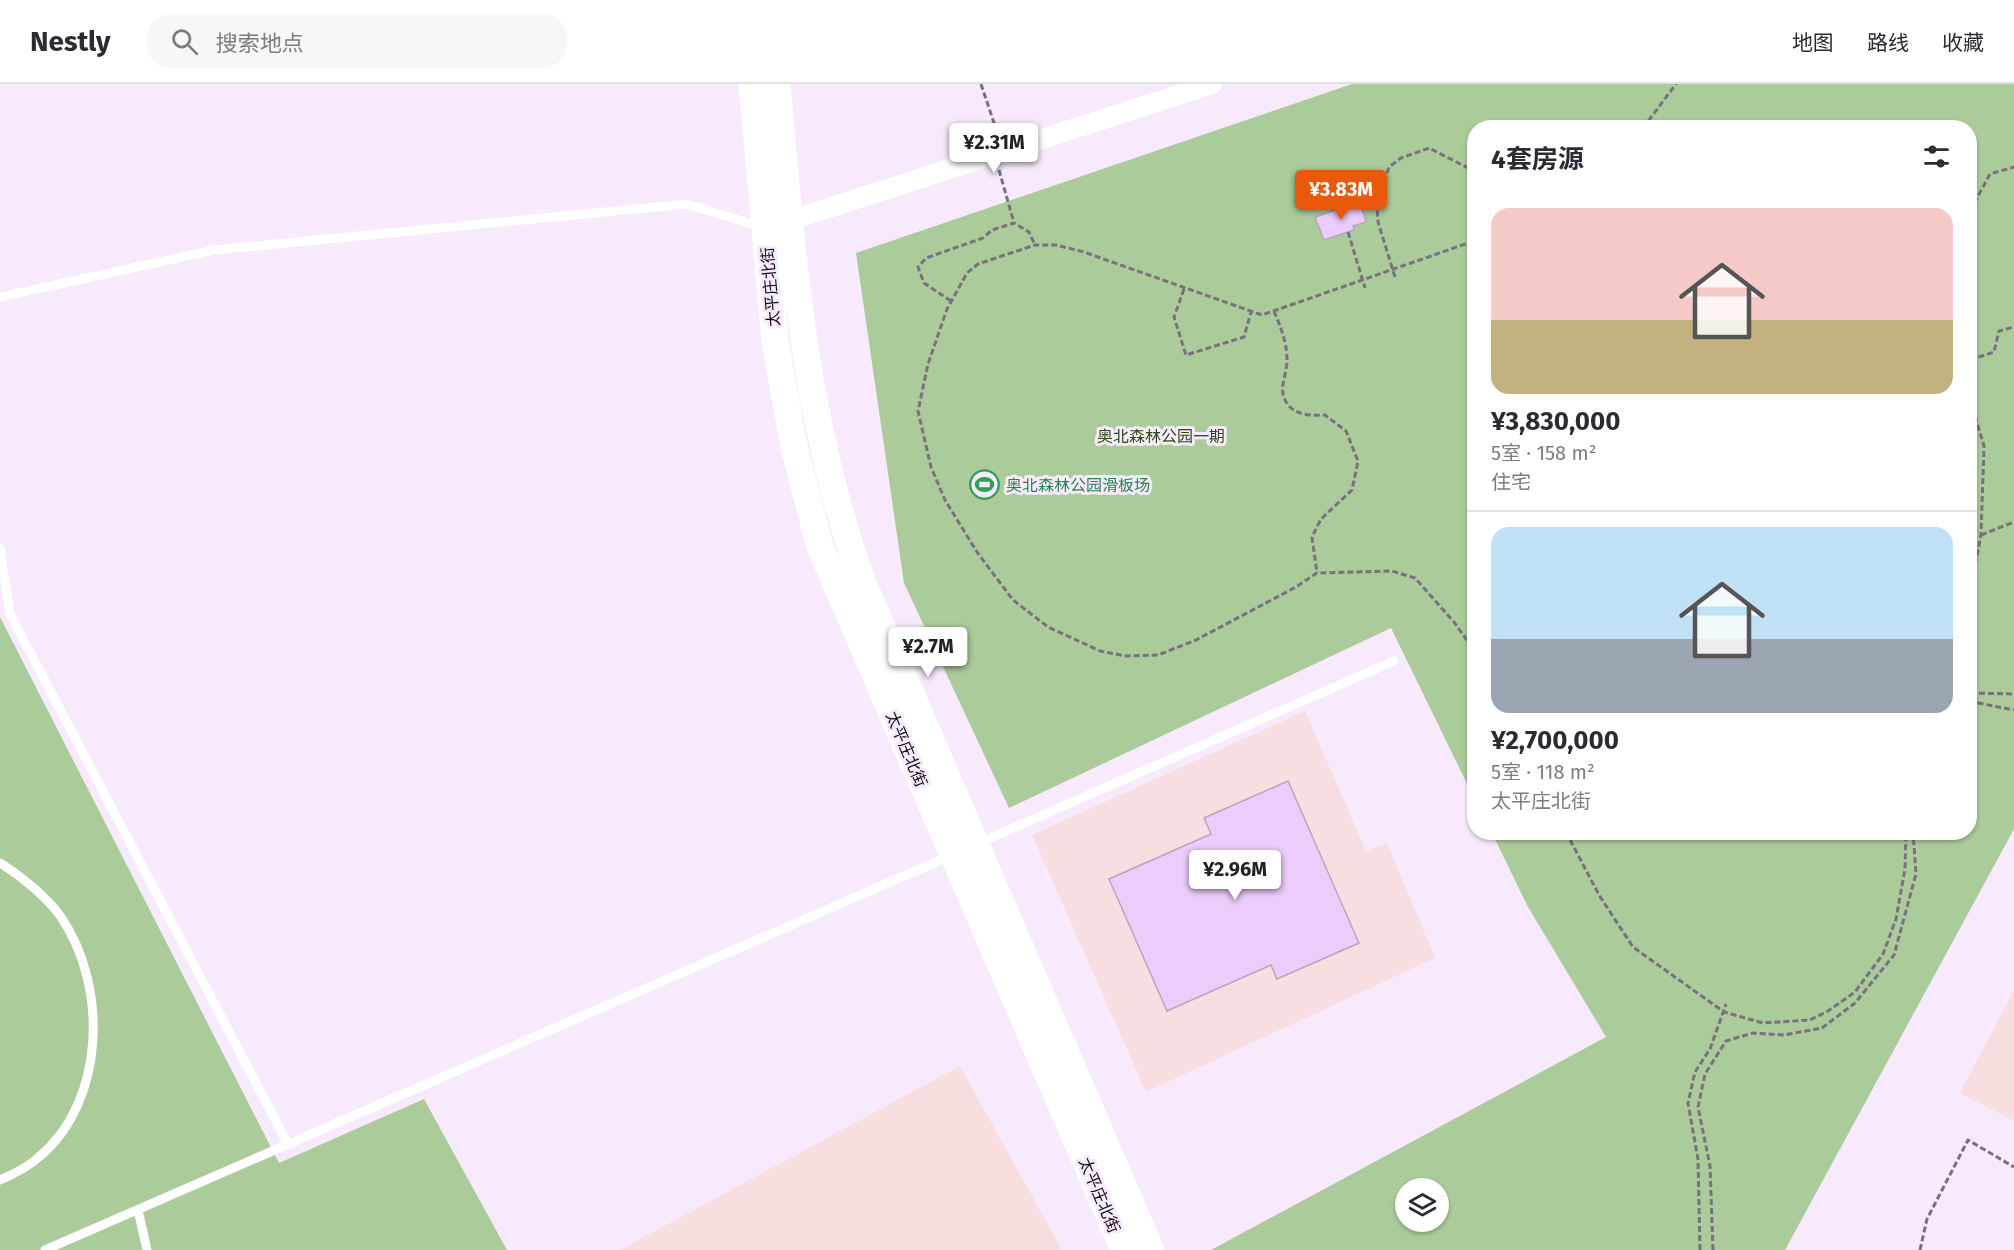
<!DOCTYPE html>
<html lang="zh">
<meta charset="utf-8">
<style>
body{margin:0;font-family:"Fira Sans","Noto Sans SC",sans-serif;background:#f7f7f7;color:#2b2b33;height:100vh;display:flex;flex-direction:column;font-size:22px;white-space:nowrap}
*{box-sizing:border-box;margin:0}
p{font-size:20px;color:#7c7c81}
.icon{flex:none;width:33px;height:33px;fill:none;stroke:currentColor;stroke-width:2;stroke-linecap:round;stroke-linejoin:round}
.map{position:relative;flex:1;overflow:hidden}
.details{position:absolute;left:1467px;top:36px;width:510px;height:720px;display:flex;flex-direction:column;background:#fff;border-radius:24px;box-shadow:0 2px 4px #0004}
.details>*{flex:none}
.fabs{position:absolute;left:1395px;top:1094px;display:grid;gap:12px}
.fabs a{display:grid;place-items:center;width:54px;height:54px;border-radius:50%;background:#fff;box-shadow:0 2px 4px #0004;font-size:30px}
.price{position:absolute;translate:-50% -51px;padding:0 14px;border-radius:6px;background:#fff;color:#222;font-size:20px;line-height:39px;filter:drop-shadow(0 2px 3px #0008)}
.price::after{content:'';position:absolute;left:50%;top:36px;width:18px;height:14px;margin-left:-9px;background:inherit;clip-path:polygon(0 0,100% 0,50% 100%)}
.price.selected{background:#ea580c;color:#fff}
ul{padding:0;list-style:none}
li{display:grid;align-content:center;gap:12px;height:318px;padding:0 24px}
li+li{border-top:2px solid #e1e1e2}
li span{display:grid;place-items:center;height:186px;border-radius:18px;color:#555}
li>.icon{margin-inline-start:auto}
span .icon{width:108px;height:108px;fill:#fffc;stroke-width:1}
li b{font-size:26px}
h2{display:flex;justify-content:space-between;align-items:center;height:72px;padding:0 24px;font-size:26px}
header{display:flex;align-items:center;gap:36px;box-sizing:border-box;height:84px;padding:0 30px;background:#fff;border-bottom:2px solid #e1e1e2}
header strong{font-size:28px}
nav{display:flex;gap:33px;margin-inline-start:auto;font-size:21px}
.search{width:420px;height:54px;background:#f7f7f7;display:flex;align-items:center;gap:15px;box-sizing:border-box;padding:0 21px;border-radius:24px;color:#7c7c81;font-size:22px}
.map>svg:first-child{display:block}
.commercial{fill:#f9dee1}
.industrial{fill:#f9dedf}
.green{fill:#abcb9a;fill-rule:evenodd}
.building{fill:#ebccfa;stroke:#b5a7bc;stroke-width:1.5}
.lines{fill:none;stroke-linecap:round;stroke-linejoin:round}
.path{stroke:#79717e;stroke-width:3;stroke-dasharray:6 3;stroke-linecap:butt}
.lane{stroke:#fff;stroke-width:9}
.street{stroke:#fff;stroke-width:20}
.secondary{stroke:#fff;stroke-width:27}
.labels{text-anchor:middle;stroke-width:6;stroke-linejoin:round;paint-order:stroke}
.street-label{font-size:16px;fill:#120d15;stroke:#f7eafd}
.park-label{font-size:16px;fill:#2a4b11;stroke:#f7eafd}
.leisure-label{font-size:16px;fill:#27864d;stroke:#f7eafd;text-anchor:start}
</style>
<header>
<strong>Nestly</strong>
<div class="search"><svg class="icon" aria-label="search" viewBox="0 0 24 24"><circle cx="10" cy="10" r="6"/><path d="M15 15l6 6"/></svg>搜索地点</div>
<nav><a>地图</a><a>路线</a><a>收藏</a></nav>
</header>
<div class="map">
<svg width="2014" height="1166" viewBox="0 0 2014 1166">
<rect width="100%" height="100%" fill="#f7eafd"/>
<path class="commercial" d="M1305 627 1366 767 1387 759 1435 874 1146 1008 1032 751Z"/>
<path class="industrial" d="M2014 906V1037L1960 1009Z
M960 982 1062 1166H620Z"/>
<path class="green" d="M1352 0H2014V745L1785 1166H1211L1606 953 1528 823 1492 749 1970 748V44H1474V714L1391 544 1009 724 904 499 856 169ZM1406 1104H1438V1137H1406Z
M0 533 279 1079 424 1015 507 1166H0Z"/>
<path class="building" d="M1360 118 1366 138 1353 142 1354 146 1324 156 1315 133Z
M1288 697 1359 859 1277 895 1271 881 1167 927 1109 795 1211 750 1204 734Z"/>
<g class="lines">
<path class="path" d="M981 0 998 51
M1537 44C1546 41 1558 38 1566 44
M1643 44 1676 0
M999 86 1014 139
M1970 127 1990 90 2014 83
M1348 148 1365 204
M1474 157 1262 231 1084 168 1056 161H1035L978 180 967 189 947 225 928 280 918 327 931 383 945 416 977 468 1013 516 1048 543 1100 567 1126 572 1158 571 1196 556 1296 503 1317 489 1392 487 1415 494 1454 538 1474 566
M1395 193 1378 138 1377 121 1389 83 1401 74 1429 64 1474 87
M1184 205 1174 233 1186 271 1244 253 1251 228
M951 217 924 199 918 183 926 174 983 154 992 146 1014 139 1029 148 1035 161
M1274 227C1281 244 1287 258 1287 277 1287 288 1281 300 1283 310 1288 331 1308 332 1325 331L1346 347 1358 377 1352 406 1321 435 1312 453 1317 489
M1970 276 1994 268 1999 247 2014 243
M1970 315 1984 362 1981 451 1970 507
M1981 451 2014 438
M1970 583 1973 607 1978 619
M1970 609 2014 610
M1970 624 1978 619 2014 626
M1566 748 1599 811 1633 863 1724 928 1763 939 1810 936 1828 927 1855 908 1883 870 1896 835 1905 785 1906 748
M1700 1166 1698 1075 1688 1019 1695 988 1710 965 1726 920
M1713 1166 1710 1082 1698 1023 1705 990 1726 957 1753 949 1784 951 1822 944 1855 919 1894 871 1916 790 1913 748
M1920 1166 1927 1135 1968 1056 2014 1083"/>
<path class="lane" d="M0 213 214 166 687 120 761 143
M0 464 10 530 288 1060
M979 759 1394 577
M0 779C21 792 47 813 61 833 108 902 106 1017 39 1073 28 1083 14 1090 0 1096
M138 1126 147 1166
M45 1166 950 772"/>
<path class="street" d="M779 140 1212 0"/>
<path class="secondary" d="M752 0 775 257 794 363 820 463 1124 1166
M777 0C792 169 804 339 863 499L1151 1166"/>
</g>
<defs>
<symbol id="stadium-ring" viewBox="-11 -11 22 22"><circle r="9.5" fill="#f7eafd" stroke="#2e9e5b" stroke-width="1.5"/><path d="M0-5a6.5 5 0 1 0 0 10a6.5 5 0 1 0 0-10ZM-3.5-1.8h7v3.6h-7Z" fill="#2e9e5b"/></symbol>
</defs>
<g fill-rule="evenodd">
<use href="#stadium-ring" x="968" y="384" width="33" height="33"/>
</g>
<g class="labels">
<g class="street-label">
<text transform="translate(770 203) rotate(-95)" y="6">太平庄北街</text>
<text transform="translate(907 665) rotate(67)" y="6">太平庄北街</text>
<text transform="translate(1100 1111) rotate(67)" y="6">太平庄北街</text>
</g>
<g class="park-label">
<text x="1161" y="358">奥北森林公园一期</text>
</g>
<g class="leisure-label">
<text x="1006" y="407">奥北森林公园滑板场</text>
</g>
</g>
</svg>
<div class="fabs">
<a><svg class="icon" aria-label="layers" viewBox="0 0 24 24"><path d="M12 4l9 5-9 5-9-5zM3 14l9 5 9-5"/></svg></a>
</div>
<b class="price" style="left:994px;top:90px">¥2.31M</b>
<b class="price selected" style="left:1341px;top:137px">¥3.83M</b>
<b class="price" style="left:928px;top:594px">¥2.7M</b>
<b class="price" style="left:1235px;top:817px">¥2.96M</b>
<section class="details">
<h2>4套房源<svg class="icon" aria-label="filters" viewBox="0 0 24 24"><path d="M4 7h16M4 17h16"/><circle cx="9" cy="7" r="2"/><circle cx="15" cy="17" r="2"/></svg></h2>
<ul>
<li><span style="background:linear-gradient(#f6c9c9 60%,#c2b280 0)"><svg class="icon" aria-label="home" viewBox="0 0 24 24"><path d="M3 11l9-7 9 7M6 9v11h12V9"/></svg></span><div><b>¥3,830,000</b><p>5室 · 158 m²</p><p>住宅</p></div></li>
<li><span style="background:linear-gradient(#bfe0f5 60%,#9aa5b1 0)"><svg class="icon" aria-label="home" viewBox="0 0 24 24"><path d="M3 11l9-7 9 7M6 9v11h12V9"/></svg></span><div><b>¥2,700,000</b><p>5室 · 118 m²</p><p>太平庄北街</p></div></li>
</ul>
</section>
</div>
